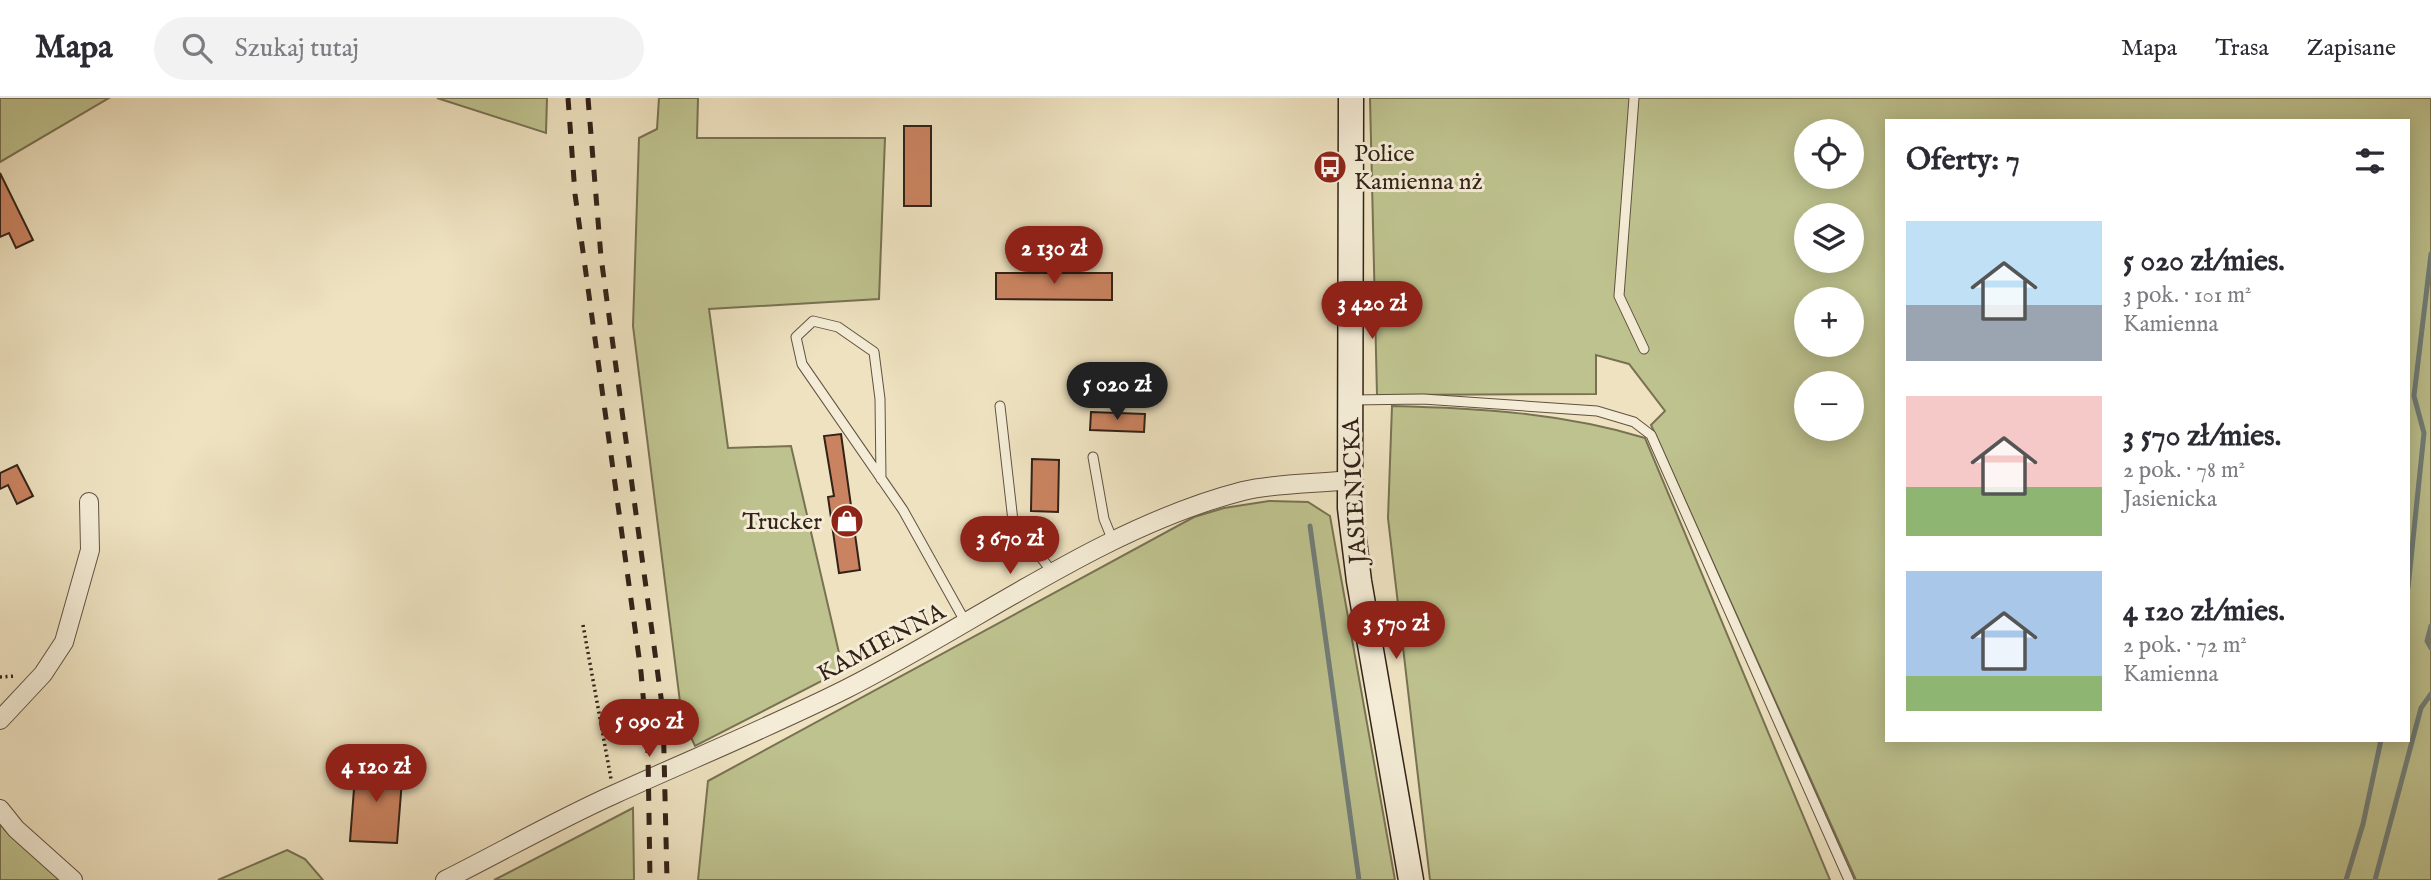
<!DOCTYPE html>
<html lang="pl">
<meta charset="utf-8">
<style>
body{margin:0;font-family:"IM FELL English",serif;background:#f2f2f3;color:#2b2b33;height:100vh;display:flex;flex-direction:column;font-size:26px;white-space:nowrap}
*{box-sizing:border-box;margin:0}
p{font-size:23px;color:#7c7c81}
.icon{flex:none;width:38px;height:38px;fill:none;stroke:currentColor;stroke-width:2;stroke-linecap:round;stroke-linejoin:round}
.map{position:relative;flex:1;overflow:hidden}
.details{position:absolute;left:1885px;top:21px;width:525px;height:623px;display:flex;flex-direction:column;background:#fff;border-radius:0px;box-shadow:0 4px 18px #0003}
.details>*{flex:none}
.controls{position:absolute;left:1794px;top:21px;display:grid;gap:14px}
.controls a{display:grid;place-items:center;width:70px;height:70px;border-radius:50%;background:#fff;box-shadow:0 4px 18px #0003;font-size:35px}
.price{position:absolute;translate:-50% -60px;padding:0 16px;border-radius:24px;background:#8f2418;color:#fff;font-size:23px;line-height:46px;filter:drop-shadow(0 2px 4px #0008)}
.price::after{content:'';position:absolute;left:50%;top:42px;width:21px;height:16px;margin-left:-10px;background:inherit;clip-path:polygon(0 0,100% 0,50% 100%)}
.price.on{background:#222;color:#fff}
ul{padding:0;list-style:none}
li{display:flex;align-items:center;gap:21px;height:175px;padding:0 21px}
li span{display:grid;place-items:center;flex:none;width:196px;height:140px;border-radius:0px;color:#555}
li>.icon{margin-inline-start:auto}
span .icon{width:84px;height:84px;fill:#fffc;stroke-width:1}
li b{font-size:30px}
h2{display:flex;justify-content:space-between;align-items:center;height:84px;padding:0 21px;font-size:30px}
header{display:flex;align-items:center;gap:42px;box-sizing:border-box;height:98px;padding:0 35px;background:#fff;border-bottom:2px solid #e1e1e2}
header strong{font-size:33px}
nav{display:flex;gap:38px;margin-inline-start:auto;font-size:24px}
.search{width:490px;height:63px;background:#f2f2f3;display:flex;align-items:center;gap:18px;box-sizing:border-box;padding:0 24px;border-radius:38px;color:#7c7c81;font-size:26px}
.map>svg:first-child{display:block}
.green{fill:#bec28e;stroke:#787253;stroke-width:2;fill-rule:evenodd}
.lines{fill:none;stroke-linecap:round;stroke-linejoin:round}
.stream{stroke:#717e79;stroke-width:5}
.building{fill:#ca8360;stroke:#322218;stroke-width:2}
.lane-casing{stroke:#615242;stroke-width:11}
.street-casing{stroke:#615242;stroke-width:20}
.secondary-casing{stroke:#322218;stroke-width:27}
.path{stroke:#322218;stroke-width:3.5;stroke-dasharray:2 3.5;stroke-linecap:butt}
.lane{stroke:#f4ecd6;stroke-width:9}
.street{stroke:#f4ecd6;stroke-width:18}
.secondary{stroke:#f4ecd6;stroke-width:24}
.rail{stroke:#322218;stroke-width:5;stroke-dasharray:12 12;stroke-linecap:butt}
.labels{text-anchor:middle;stroke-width:6;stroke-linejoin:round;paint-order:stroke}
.poi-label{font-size:24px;fill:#322218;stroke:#f4ecd6;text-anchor:start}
.street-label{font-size:24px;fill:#322218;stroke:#f4ecd6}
</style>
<header>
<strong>Mapa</strong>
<div class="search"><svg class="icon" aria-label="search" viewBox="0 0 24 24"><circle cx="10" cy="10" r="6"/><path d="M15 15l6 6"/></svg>Szukaj tutaj</div>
<nav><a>Mapa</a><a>Trasa</a><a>Zapisane</a></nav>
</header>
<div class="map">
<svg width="2431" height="782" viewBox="0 0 2431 782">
<rect width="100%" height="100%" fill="#eee2c0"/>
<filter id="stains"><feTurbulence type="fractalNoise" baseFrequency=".00286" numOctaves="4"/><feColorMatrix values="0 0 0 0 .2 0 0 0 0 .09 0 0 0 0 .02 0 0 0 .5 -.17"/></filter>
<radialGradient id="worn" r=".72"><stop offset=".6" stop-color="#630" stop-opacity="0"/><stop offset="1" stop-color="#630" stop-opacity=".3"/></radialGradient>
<path class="green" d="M0 0H109L0 64Z
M437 0H547L546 35Z
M659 0H698L697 40H885L879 201 709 211 728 350 791 348 843 572 695 648 682 620 633 228 639 40 657 31Z
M1370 0H2431V782H1856L1651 327 1665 313 1629 266 1596 257V296L1377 297ZM1886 23H2408V642H1886ZM1806 33H1852V79H1806ZM1806 117H1852V163H1806ZM1806 201H1852V247H1806ZM1806 285H1852V331H1806Z
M1392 308C1478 310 1562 315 1645 340L1830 782H1430L1388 420Z
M1269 403 1308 404 1330 418 1395 782H698L708 683 1194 419 1224 410Z
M633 710 634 782H494L498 780Z
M0 725 5 732 61 782H0Z
M287 752 305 761 323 782H218Z"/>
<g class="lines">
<path class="stream" d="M1310 428 1359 782
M2408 490 2424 335 2414 298 2431 156
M2431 528 2427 543 2431 550
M2346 782 2363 726 2381 642
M2375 782 2421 610 2431 596"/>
</g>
<path class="building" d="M904 28H931V108H904Z
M0 75 33 142 16 150 9 135 0 139Z
M996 175H1112V202L996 201Z
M1091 314 1145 316 1144 334 1090 332Z
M841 336 860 472 839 475 828 399 834 398 824 338Z
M1032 361 1059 362 1058 414 1031 413Z
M17 367 33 398 17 406 8 387 0 391V375Z
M356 665 403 670 397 745 350 743Z"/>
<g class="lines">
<defs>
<path id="lane" d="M1634 0 1619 198 1644 251
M1352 302 1423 301 1597 313 1634 324 1651 337 1849 782
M1000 308 1013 423 1053 475
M1093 359 1104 421 1113 443
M881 381 880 301 874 254 838 229 813 223 796 239 802 266 903 412 966 525"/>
<path id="street" d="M0 622 43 576 64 544 90 452 89 404
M0 711 16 731 73 782
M445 782C501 754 557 722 615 696 692 661 770 629 846 591 975 526 1103 429 1243 393 1276 385 1315 386 1349 382"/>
<path id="secondary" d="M1351 0 1350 410 1359 483 1411 782"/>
</defs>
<use href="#lane" class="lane-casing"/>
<use href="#street" class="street-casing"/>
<use href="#secondary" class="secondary-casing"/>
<path class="path" d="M583 527 611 681
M0 579 16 578"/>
<use href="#lane" class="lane"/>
<use href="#street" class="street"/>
<use href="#secondary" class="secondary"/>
<path class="rail" d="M568 0 575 96 641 574 648 654 650 782
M588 0 601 159 663 614 667 782"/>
</g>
<defs>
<symbol id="bus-disc" viewBox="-11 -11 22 22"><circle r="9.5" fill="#8f2418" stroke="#f4ecd6"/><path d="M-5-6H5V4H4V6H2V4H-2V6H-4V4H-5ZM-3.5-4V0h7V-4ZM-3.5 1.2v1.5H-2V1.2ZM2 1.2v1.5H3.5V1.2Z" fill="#fff"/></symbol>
<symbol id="shop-disc" viewBox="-11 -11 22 22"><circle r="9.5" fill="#8f2418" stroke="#f4ecd6"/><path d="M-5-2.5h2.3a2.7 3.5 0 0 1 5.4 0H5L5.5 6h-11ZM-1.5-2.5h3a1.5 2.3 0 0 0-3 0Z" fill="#fff"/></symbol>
</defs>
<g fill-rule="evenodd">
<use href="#bus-disc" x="1311" y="50" width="38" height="38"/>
<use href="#shop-disc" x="828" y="404" width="38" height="38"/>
</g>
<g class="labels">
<g class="poi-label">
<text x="1354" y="63">Police<tspan x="1354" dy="28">Kamienna nż</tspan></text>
<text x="822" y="431" text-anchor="end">Trucker</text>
</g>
<g class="street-label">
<text transform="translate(1354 393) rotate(-93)" y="8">JASIENICKA</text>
<text transform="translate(881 544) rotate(-28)" y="8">KAMIENNA</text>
</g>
</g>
<rect width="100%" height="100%" filter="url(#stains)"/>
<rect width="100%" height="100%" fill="url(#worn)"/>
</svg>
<div class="controls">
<a><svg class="icon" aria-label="locate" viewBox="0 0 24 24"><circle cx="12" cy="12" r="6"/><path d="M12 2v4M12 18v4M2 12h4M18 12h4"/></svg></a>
<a><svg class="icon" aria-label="layers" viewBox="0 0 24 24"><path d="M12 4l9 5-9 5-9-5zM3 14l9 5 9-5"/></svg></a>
<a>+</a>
<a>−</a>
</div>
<b class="price" style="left:1054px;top:188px">2 130 zł</b>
<b class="price" style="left:1372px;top:243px">3 420 zł</b>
<b class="price on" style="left:1117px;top:324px">5 020 zł</b>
<b class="price" style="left:1010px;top:478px">3 670 zł</b>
<b class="price" style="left:1396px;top:563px">3 570 zł</b>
<b class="price" style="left:649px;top:661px">5 090 zł</b>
<b class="price" style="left:376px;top:706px">4 120 zł</b>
<section class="details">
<h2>Oferty: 7<svg class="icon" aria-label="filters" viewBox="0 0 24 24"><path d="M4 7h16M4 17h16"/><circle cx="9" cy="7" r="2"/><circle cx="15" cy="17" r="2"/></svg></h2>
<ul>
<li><span style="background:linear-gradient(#bfe0f5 60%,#9aa5b1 0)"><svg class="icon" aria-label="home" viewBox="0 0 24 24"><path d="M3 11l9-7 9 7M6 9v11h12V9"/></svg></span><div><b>5 020 zł/mies.</b><p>3 pok. · 101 m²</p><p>Kamienna</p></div></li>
<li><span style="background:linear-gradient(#f6c9c9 65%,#8fb573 0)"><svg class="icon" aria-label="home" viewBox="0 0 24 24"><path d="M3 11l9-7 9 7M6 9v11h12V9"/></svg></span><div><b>3 570 zł/mies.</b><p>2 pok. · 78 m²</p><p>Jasienicka</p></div></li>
<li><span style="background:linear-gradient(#a9c7e8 75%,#8fb573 0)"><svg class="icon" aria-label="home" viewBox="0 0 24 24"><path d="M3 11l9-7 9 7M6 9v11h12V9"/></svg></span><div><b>4 120 zł/mies.</b><p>2 pok. · 72 m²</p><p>Kamienna</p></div></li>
</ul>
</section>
</div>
